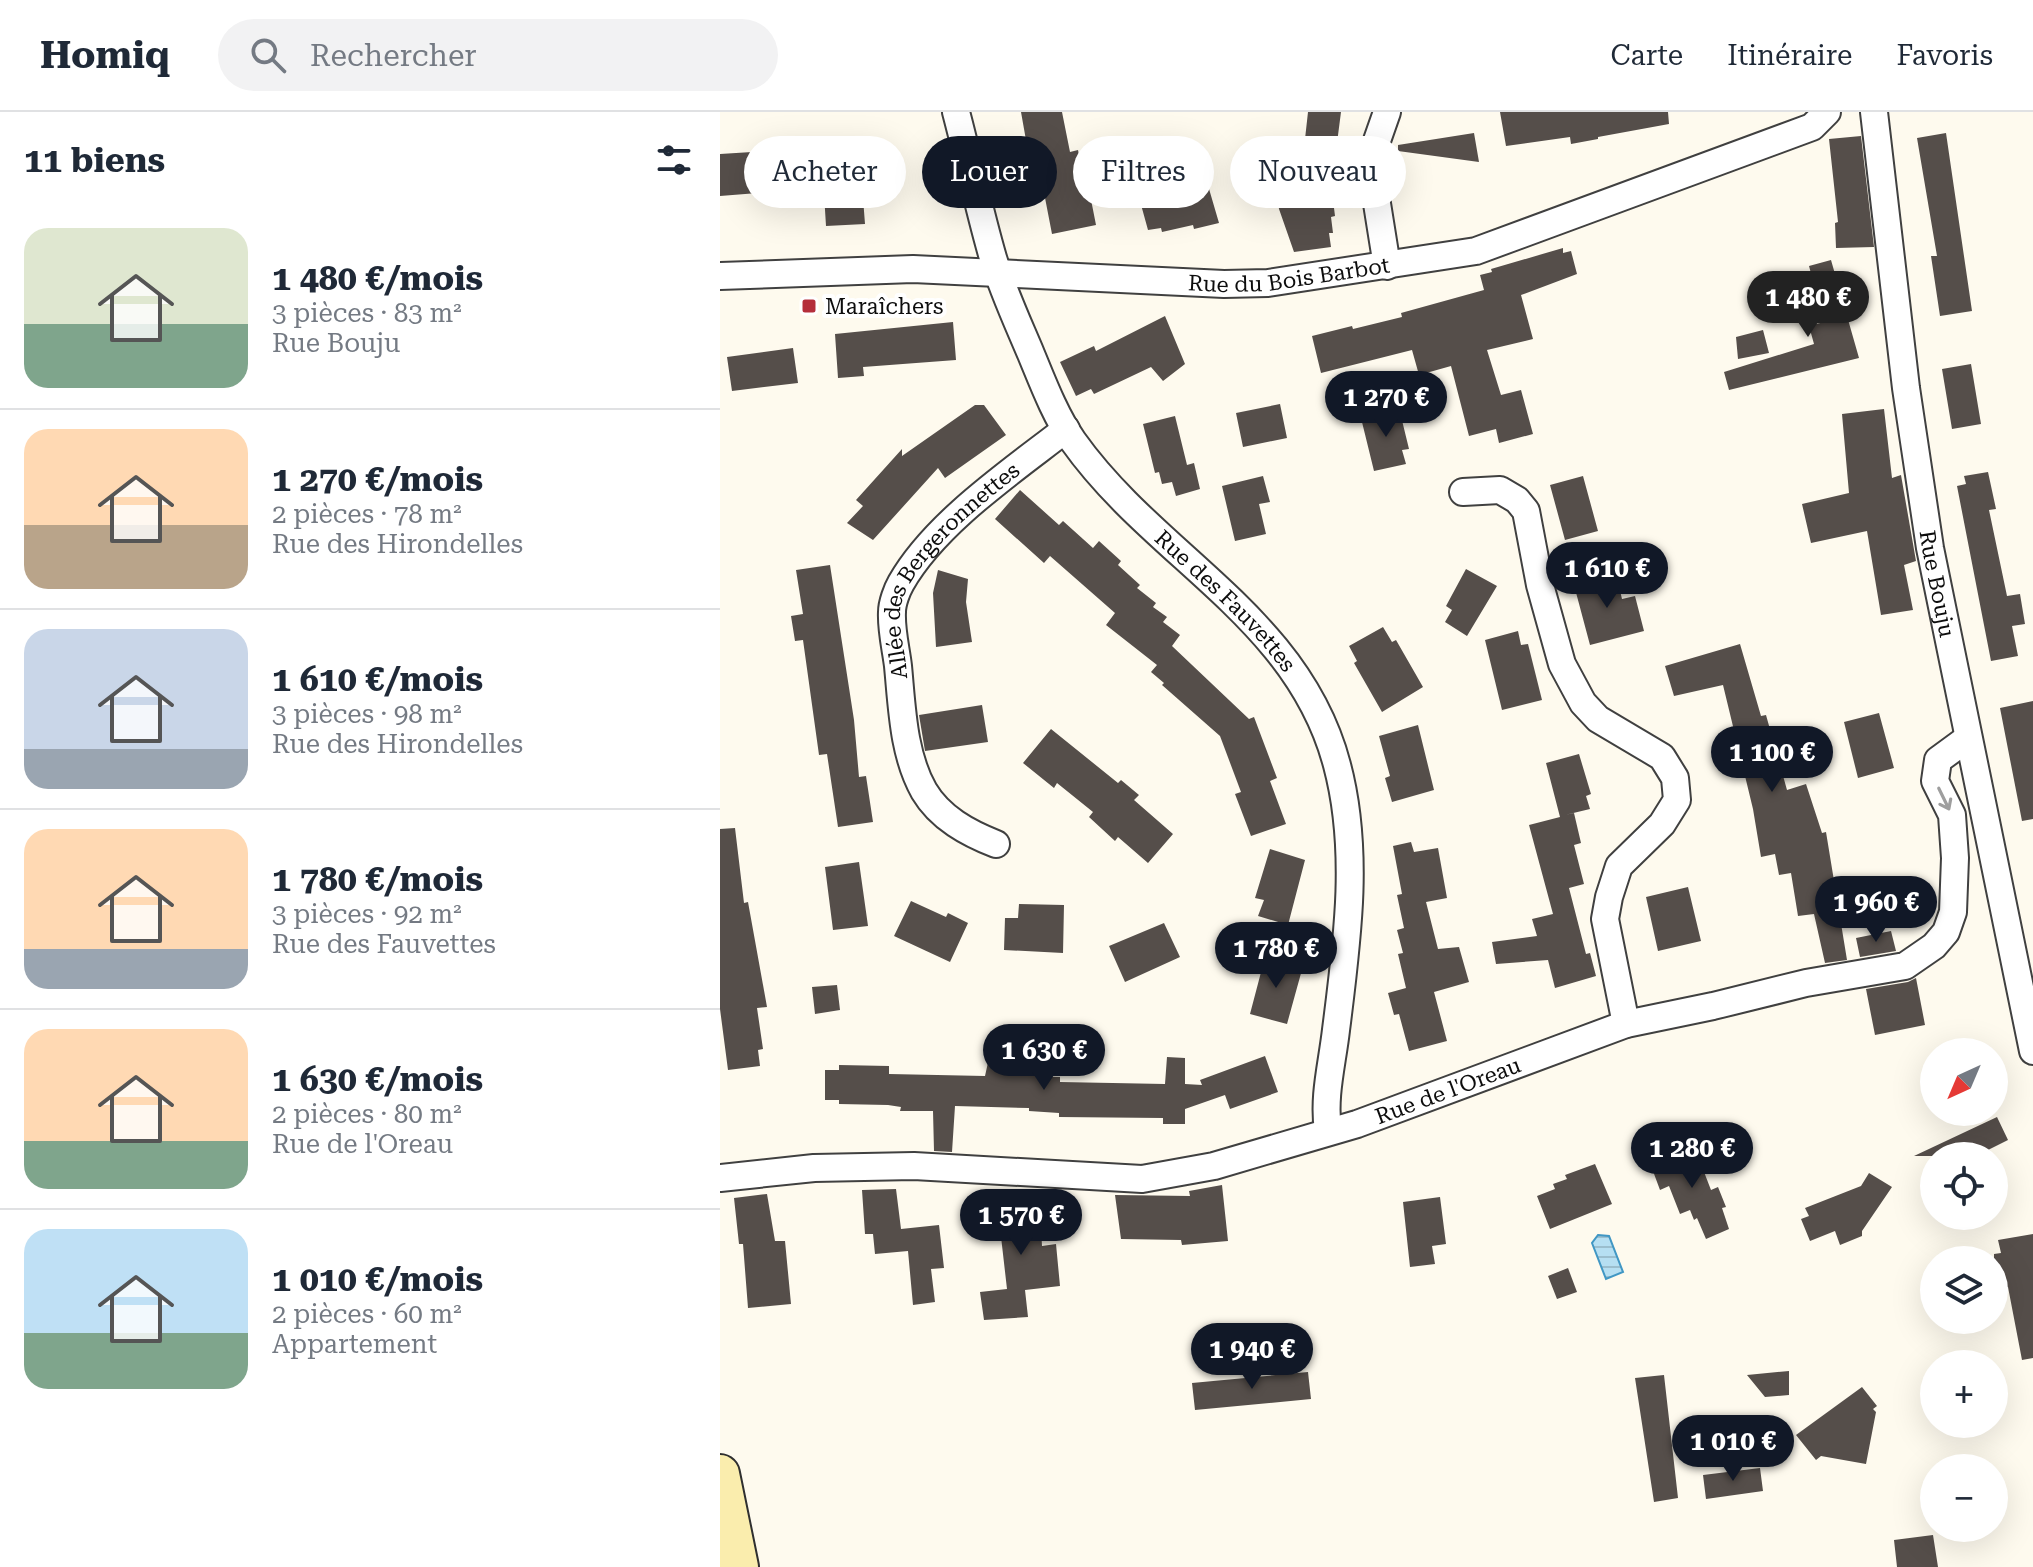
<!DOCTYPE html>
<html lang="fr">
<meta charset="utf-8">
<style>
body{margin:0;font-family:"Roboto Serif",serif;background:#f2f2f3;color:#1f2937;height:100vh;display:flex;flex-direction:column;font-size:30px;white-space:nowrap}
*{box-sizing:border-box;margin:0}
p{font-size:26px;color:#747a83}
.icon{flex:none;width:44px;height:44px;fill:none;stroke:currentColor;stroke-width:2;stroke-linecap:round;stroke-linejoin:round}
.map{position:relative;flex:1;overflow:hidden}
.sheet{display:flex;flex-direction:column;background:#fff;width:720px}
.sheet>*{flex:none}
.guide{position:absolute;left:24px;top:24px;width:760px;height:72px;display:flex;gap:16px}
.needle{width:52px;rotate:224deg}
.fabs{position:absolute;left:1200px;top:926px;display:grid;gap:16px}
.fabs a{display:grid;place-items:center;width:88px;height:88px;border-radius:50%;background:#fff;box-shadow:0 8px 32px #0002;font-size:40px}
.price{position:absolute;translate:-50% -68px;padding:0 18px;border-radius:28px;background:#111827;color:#fff;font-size:26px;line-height:52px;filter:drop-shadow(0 2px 4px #0008)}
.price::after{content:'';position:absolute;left:50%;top:48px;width:24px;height:18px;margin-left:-12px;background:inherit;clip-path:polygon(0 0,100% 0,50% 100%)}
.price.current{background:#222;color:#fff}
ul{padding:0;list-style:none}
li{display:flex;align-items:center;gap:24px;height:200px;padding:0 24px}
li+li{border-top:2px solid #e0e1e3}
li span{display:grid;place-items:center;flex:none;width:224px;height:160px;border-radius:24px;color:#555}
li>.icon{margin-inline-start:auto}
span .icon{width:96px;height:96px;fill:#fffc;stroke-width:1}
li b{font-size:34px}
h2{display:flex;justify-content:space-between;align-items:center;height:96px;padding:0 24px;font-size:34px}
.tag{padding:0 28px;border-radius:36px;background:#fff;box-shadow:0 8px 32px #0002;font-size:28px;line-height:72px}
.tag.current{background:#111827;color:#fff}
header{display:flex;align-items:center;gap:48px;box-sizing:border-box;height:112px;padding:0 40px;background:#fff;border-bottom:2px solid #e0e1e3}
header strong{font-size:38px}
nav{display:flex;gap:44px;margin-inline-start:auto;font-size:28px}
.search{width:560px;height:72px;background:#f2f2f3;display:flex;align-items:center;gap:20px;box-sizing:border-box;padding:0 28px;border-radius:44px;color:#747a83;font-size:30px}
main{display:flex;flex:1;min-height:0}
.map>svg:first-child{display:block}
.water{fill:url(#water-rules);stroke:#4197c4;stroke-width:2}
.building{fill:#554e4a}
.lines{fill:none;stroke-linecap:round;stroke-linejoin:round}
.street-casing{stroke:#404040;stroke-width:30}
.secondary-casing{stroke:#2f2f2f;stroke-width:42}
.street{stroke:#fff;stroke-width:26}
.secondary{stroke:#faedad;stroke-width:38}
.oneway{stroke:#9e9e9e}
.poi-dot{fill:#b42e3b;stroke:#fff;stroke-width:3}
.labels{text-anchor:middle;stroke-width:8;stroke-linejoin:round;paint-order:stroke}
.street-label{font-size:22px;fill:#0d0d0d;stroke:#fff}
.poi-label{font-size:22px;fill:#0d0d0d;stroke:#fff;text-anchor:start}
</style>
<header>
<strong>Homiq</strong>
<div class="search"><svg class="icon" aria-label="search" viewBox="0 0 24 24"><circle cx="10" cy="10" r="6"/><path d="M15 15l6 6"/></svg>Rechercher</div>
<nav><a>Carte</a><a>Itinéraire</a><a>Favoris</a></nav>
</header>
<main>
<section class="sheet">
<h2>11 biens<svg class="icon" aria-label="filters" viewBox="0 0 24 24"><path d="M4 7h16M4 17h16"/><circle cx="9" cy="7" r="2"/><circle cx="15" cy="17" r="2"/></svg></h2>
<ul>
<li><span style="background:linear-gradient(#dfe7d0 60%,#7fa58c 0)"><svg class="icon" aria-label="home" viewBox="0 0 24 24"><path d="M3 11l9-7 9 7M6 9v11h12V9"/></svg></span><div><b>1 480 €/mois</b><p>3 pièces · 83 m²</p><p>Rue Bouju</p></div></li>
<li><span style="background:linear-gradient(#ffd9b3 60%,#b9a48a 0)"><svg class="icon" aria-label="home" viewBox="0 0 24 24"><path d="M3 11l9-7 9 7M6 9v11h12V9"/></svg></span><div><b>1 270 €/mois</b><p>2 pièces · 78 m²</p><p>Rue des Hirondelles</p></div></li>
<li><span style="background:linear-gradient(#c9d6e8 75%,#9aa5b1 0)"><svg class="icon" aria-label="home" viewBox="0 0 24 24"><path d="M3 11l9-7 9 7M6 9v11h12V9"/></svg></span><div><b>1 610 €/mois</b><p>3 pièces · 98 m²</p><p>Rue des Hirondelles</p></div></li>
<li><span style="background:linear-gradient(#ffd9b3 75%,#9aa5b1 0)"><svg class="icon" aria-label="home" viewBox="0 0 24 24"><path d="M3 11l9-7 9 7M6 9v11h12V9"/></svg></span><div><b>1 780 €/mois</b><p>3 pièces · 92 m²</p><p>Rue des Fauvettes</p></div></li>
<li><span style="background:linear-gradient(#ffd9b3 70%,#7fa58c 0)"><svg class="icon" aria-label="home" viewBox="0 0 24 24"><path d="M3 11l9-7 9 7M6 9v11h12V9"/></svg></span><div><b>1 630 €/mois</b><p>2 pièces · 80 m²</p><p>Rue de l'Oreau</p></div></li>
<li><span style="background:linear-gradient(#bfe0f5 65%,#7fa58c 0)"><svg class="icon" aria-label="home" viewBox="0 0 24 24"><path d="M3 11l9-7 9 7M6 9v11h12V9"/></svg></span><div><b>1 010 €/mois</b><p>2 pièces · 60 m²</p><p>Appartement</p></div></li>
</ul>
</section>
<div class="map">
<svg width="1313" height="1455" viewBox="0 0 1313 1455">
<defs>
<pattern id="water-rules" width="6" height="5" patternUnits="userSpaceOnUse" patternTransform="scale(2)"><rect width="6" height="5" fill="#b6dff2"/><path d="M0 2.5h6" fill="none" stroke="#9bbece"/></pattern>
</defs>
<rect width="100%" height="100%" fill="#fefaee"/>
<path class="water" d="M595 42 597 61 559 65 558 57H551L553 47Z
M878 1123 889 1124 903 1160 886 1167 872 1131Z"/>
<path class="building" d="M301 0H342L350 40 358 38 361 53 364 52 376 113 332 122 320 60 312 62Z
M588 0H621L617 31 585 27Z
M780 0H948L949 12 878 25V27L851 32 850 25 786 34Z
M754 21 759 50 678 39V33Z
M1226 21 1252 199 1220 204 1211 144H1217L1197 26Z
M1141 24 1154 135 1116 136 1115 111 1118 110 1109 27Z
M47 39 49 80 0 84V42Z
M140 47 145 112 106 114 102 49Z
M487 70 499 111 474 117 473 113 442 120 441 116 428 118 420 89 434 86 433 83Z
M611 72 615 104 611 105 613 121H609L611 135 574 140 559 97 556 80Z
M843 136V141L851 139 857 162 801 183 813 227 767 238 781 283 801 278 813 322 779 331 776 317 749 324 731 254 699 263 692 238 601 261 592 224 632 214 633 217 682 205 681 201 764 178 760 163 772 160 771 157Z
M1111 148 1139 246 1009 278 1004 260 1094 232 1089 214 1104 210 1089 154Z
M445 204 465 252 443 269 431 255 374 282 371 277 356 284 340 250 374 234 376 239Z
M233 210 236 248 143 255 144 264 118 266 115 222Z
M1043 218 1049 241 1018 247 1016 225Z
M73 236 78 271 12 279 7 245Z
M1251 252 1261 312 1232 317 1222 257Z
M560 292 567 326 523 335 516 301Z
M255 293H264L286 323 225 366 218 356 153 428 127 411 143 394 136 388 182 337V344Z
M679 296 689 337 682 338 686 352 654 359 641 306Z
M1164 297 1172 366 1181 363 1196 449 1184 453 1193 498 1161 503 1147 419 1091 431 1082 392 1129 381 1122 302Z
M455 304 467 353 474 351 480 377 456 384 452 370 442 372 439 360 435 361 423 312Z
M1268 360 1276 397 1269 398 1287 484 1300 482 1305 512 1292 514 1298 544 1271 549 1237 374 1246 372 1244 364Z
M543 364 550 390 539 392 546 422 515 429 502 374Z
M863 364 878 419 845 428 830 373Z
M300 378 339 413 343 409 373 436 379 429 401 449 398 453 420 473 417 476 436 491 433 495 447 505 443 510 460 523 452 534 529 607 534 605 557 666 550 669 566 712 531 724 515 682 521 680 500 624 442 573 444 571 431 560 437 553 386 513 395 501 330 444 324 451 275 407Z
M110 453 134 608 139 665 146 664 153 710 118 715 107 642 99 643 83 528 75 529 71 504 83 502 76 458Z
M746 457 777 474 747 524 725 510 732 498 726 494Z
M218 458 248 467 246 490 252 530 216 535 213 481Z
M896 462 902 487 915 484 924 519 870 533 854 473Z
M663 515 672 530 676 528 703 575 662 600 634 551 637 549 629 534Z
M798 519 801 533 808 532 822 588 782 598 765 528Z
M1020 532 1041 604 1046 603 1067 678 1086 672 1102 721 1106 720 1127 848 1105 851 1094 802 1078 804 1071 761 1059 763 1055 742 1041 745 1033 697 1003 573 954 584 945 554Z
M1313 589V707L1302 709 1280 596Z
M262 593 268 630 205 639 199 603Z
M1159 601 1174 656 1138 666 1124 610Z
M698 613 714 678 672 690 665 666 670 664 659 624Z
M331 617 398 671 401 668 419 683 414 688 453 722 428 751 398 725 395 729 369 705 373 700 337 671 334 676 303 651Z
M859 642 871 682 866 684 870 697 845 703 854 701 861 731 854 733 864 772 849 776 866 842 870 841 876 864 835 876 828 848 776 852 772 830 817 824 812 807 833 802 809 713 840 705 826 651Z
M15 716 24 791 28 790 47 895 37 896 43 937 38 938 40 954 8 958 0 897V717Z
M691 730 694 740 718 736 727 786 706 790 718 837 739 835 749 870 714 880 727 929 689 939 679 902 674 903 668 881 686 876 678 842 683 841 677 818 684 816 677 783 682 782 673 734Z
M550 737 585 748 568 813 538 804 544 788 535 786Z
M139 750 148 814 113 818 105 755Z
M968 775 981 829 938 839 926 785Z
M191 789 226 805 228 801 248 811 230 850 174 824Z
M299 792 344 793 343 841 284 838 285 806H298Z
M444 811 460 845 405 870 389 834Z
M1171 819 1176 839 1140 845 1136 826Z
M545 845 583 854 567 912 530 902Z
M1196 866 1205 913 1155 923 1146 877 1188 870Z
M117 873 120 898 95 902 92 875Z
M545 944 558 980 510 997 505 983 465 997V1012H443V1006L339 1005V1001L309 999V996L235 994 232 1040 214 1039 213 999H180L181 995 168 993 119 992V988H105V958H119V953L169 954V962L265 964 269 946H325L324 965H340V970L445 972 447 945 465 946V972L482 973 480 968Z
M1277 1005 1288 1028 1256 1044H1194Z
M974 1034 991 1078 998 1075 1006 1095 1002 1096 1009 1117 986 1127 977 1106 974 1108 970 1098 960 1102 949 1074 940 1078 930 1051Z
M875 1052 892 1092 830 1117 817 1084 835 1077 833 1072 847 1067 845 1063Z
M1149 1061 1172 1075 1142 1119V1124L1120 1133 1115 1119 1090 1129 1081 1107 1089 1104 1085 1096 1141 1074Z
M502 1073 508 1129 462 1133 461 1128 401 1127 395 1083 470 1084 469 1079Z
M176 1077 181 1117 219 1113 224 1156 211 1157 215 1190 193 1193 188 1139 155 1142 153 1122H145L142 1078Z
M276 1081 319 1082 322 1134 336 1132 340 1174 305 1178 308 1205 264 1208 260 1180 287 1177Z
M47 1082 55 1129H65L71 1192 28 1196 23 1132H19L14 1086Z
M720 1085 726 1132 712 1134 715 1152 690 1155 683 1090Z
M1313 1122V1246L1302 1248 1288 1175 1274 1178V1142L1281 1141 1278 1128Z
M848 1156 857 1180 837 1187 828 1164Z
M1069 1259V1283L1045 1285 1027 1263Z
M588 1260 591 1287 475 1298 472 1271Z
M944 1263 958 1386 934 1390 915 1266Z
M1142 1275 1157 1294 1153 1297 1156 1300 1146 1352 1101 1344 1096 1348 1076 1323Z
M1040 1356 1043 1379 986 1387 983 1363Z
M1213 1423 1218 1455H1177L1174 1428Z"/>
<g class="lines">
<defs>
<g id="street">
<path id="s1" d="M236 0C249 49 259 98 273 146 283 179 298 211 311 242 323 271 335 303 353 329 436 446 578 505 617 653 640 739 627 831 616 918 612 953 603 984 608 1019"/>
<path id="s2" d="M1154 0 1186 276 1210 436 1313 939"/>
<path d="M667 154 655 79 653 40 667 0"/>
<path id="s3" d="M0 164 193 157 504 172 548 171 756 139 1092 15 1107 0"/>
<path d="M743 380 780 378 797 388 806 399 820 473 842 552 863 591 878 607 942 645 955 666 957 688 942 712 899 754 889 785 885 807 906 912"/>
<path id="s4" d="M276 732C248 721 220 706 204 679 183 642 182 595 178 554 176 537 171 518 172 500 172 491 177 478 181 471 215 411 292 359 346 317"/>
<path id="s5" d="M0 1066 94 1056 194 1054 422 1067 494 1054 637 1012 906 912 993 894 1086 871 1185 854 1214 834 1226 820 1233 800 1235 746 1232 703 1215 669 1218 648 1248 626"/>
</g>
<path id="secondary" d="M0 1362 19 1455"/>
</defs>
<use href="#street" class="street-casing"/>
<use href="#secondary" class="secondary-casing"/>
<use href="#street" class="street"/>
<use href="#secondary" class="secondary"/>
</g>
<defs><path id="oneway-shaft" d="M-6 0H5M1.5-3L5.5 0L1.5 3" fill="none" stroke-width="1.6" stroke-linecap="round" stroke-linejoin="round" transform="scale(2)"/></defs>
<use class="oneway" href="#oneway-shaft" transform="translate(1224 687) rotate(64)"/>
<rect class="poi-dot" x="81" y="186" width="16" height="16" rx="4"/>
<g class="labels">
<g class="street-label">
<text dy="8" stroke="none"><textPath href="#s3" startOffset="570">Rue du Bois Barbot</textPath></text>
<text dy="8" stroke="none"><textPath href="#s4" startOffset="338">Allée des Bergeronnettes</textPath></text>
<text dy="8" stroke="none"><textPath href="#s2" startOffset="476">Rue Bouju</textPath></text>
<text dy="8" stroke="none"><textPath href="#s1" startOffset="572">Rue des Fauvettes</textPath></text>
<text dy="8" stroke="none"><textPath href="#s5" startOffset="742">Rue de l'Oreau</textPath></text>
</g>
<g class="poi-label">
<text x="105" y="202">Maraîchers</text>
</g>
</g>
</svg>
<div class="fabs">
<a><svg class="needle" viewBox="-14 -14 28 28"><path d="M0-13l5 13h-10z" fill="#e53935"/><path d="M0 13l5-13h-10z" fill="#747a83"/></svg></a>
<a><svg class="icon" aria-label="locate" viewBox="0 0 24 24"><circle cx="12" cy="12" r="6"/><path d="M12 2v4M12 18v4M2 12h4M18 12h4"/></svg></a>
<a><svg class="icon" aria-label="layers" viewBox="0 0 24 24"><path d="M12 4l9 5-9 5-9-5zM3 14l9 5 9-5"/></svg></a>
<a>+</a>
<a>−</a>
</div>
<b class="price current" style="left:1088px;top:227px">1 480 €</b>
<b class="price" style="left:666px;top:327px">1 270 €</b>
<b class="price" style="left:887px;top:498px">1 610 €</b>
<b class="price" style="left:1052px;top:682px">1 100 €</b>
<b class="price" style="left:1156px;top:832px">1 960 €</b>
<b class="price" style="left:556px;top:878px">1 780 €</b>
<b class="price" style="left:324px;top:980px">1 630 €</b>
<b class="price" style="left:972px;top:1078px">1 280 €</b>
<b class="price" style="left:301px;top:1145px">1 570 €</b>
<b class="price" style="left:532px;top:1279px">1 940 €</b>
<b class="price" style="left:1013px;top:1371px">1 010 €</b>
<div class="guide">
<a class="tag">Acheter</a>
<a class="tag current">Louer</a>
<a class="tag">Filtres</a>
<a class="tag">Nouveau</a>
</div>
</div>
</main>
